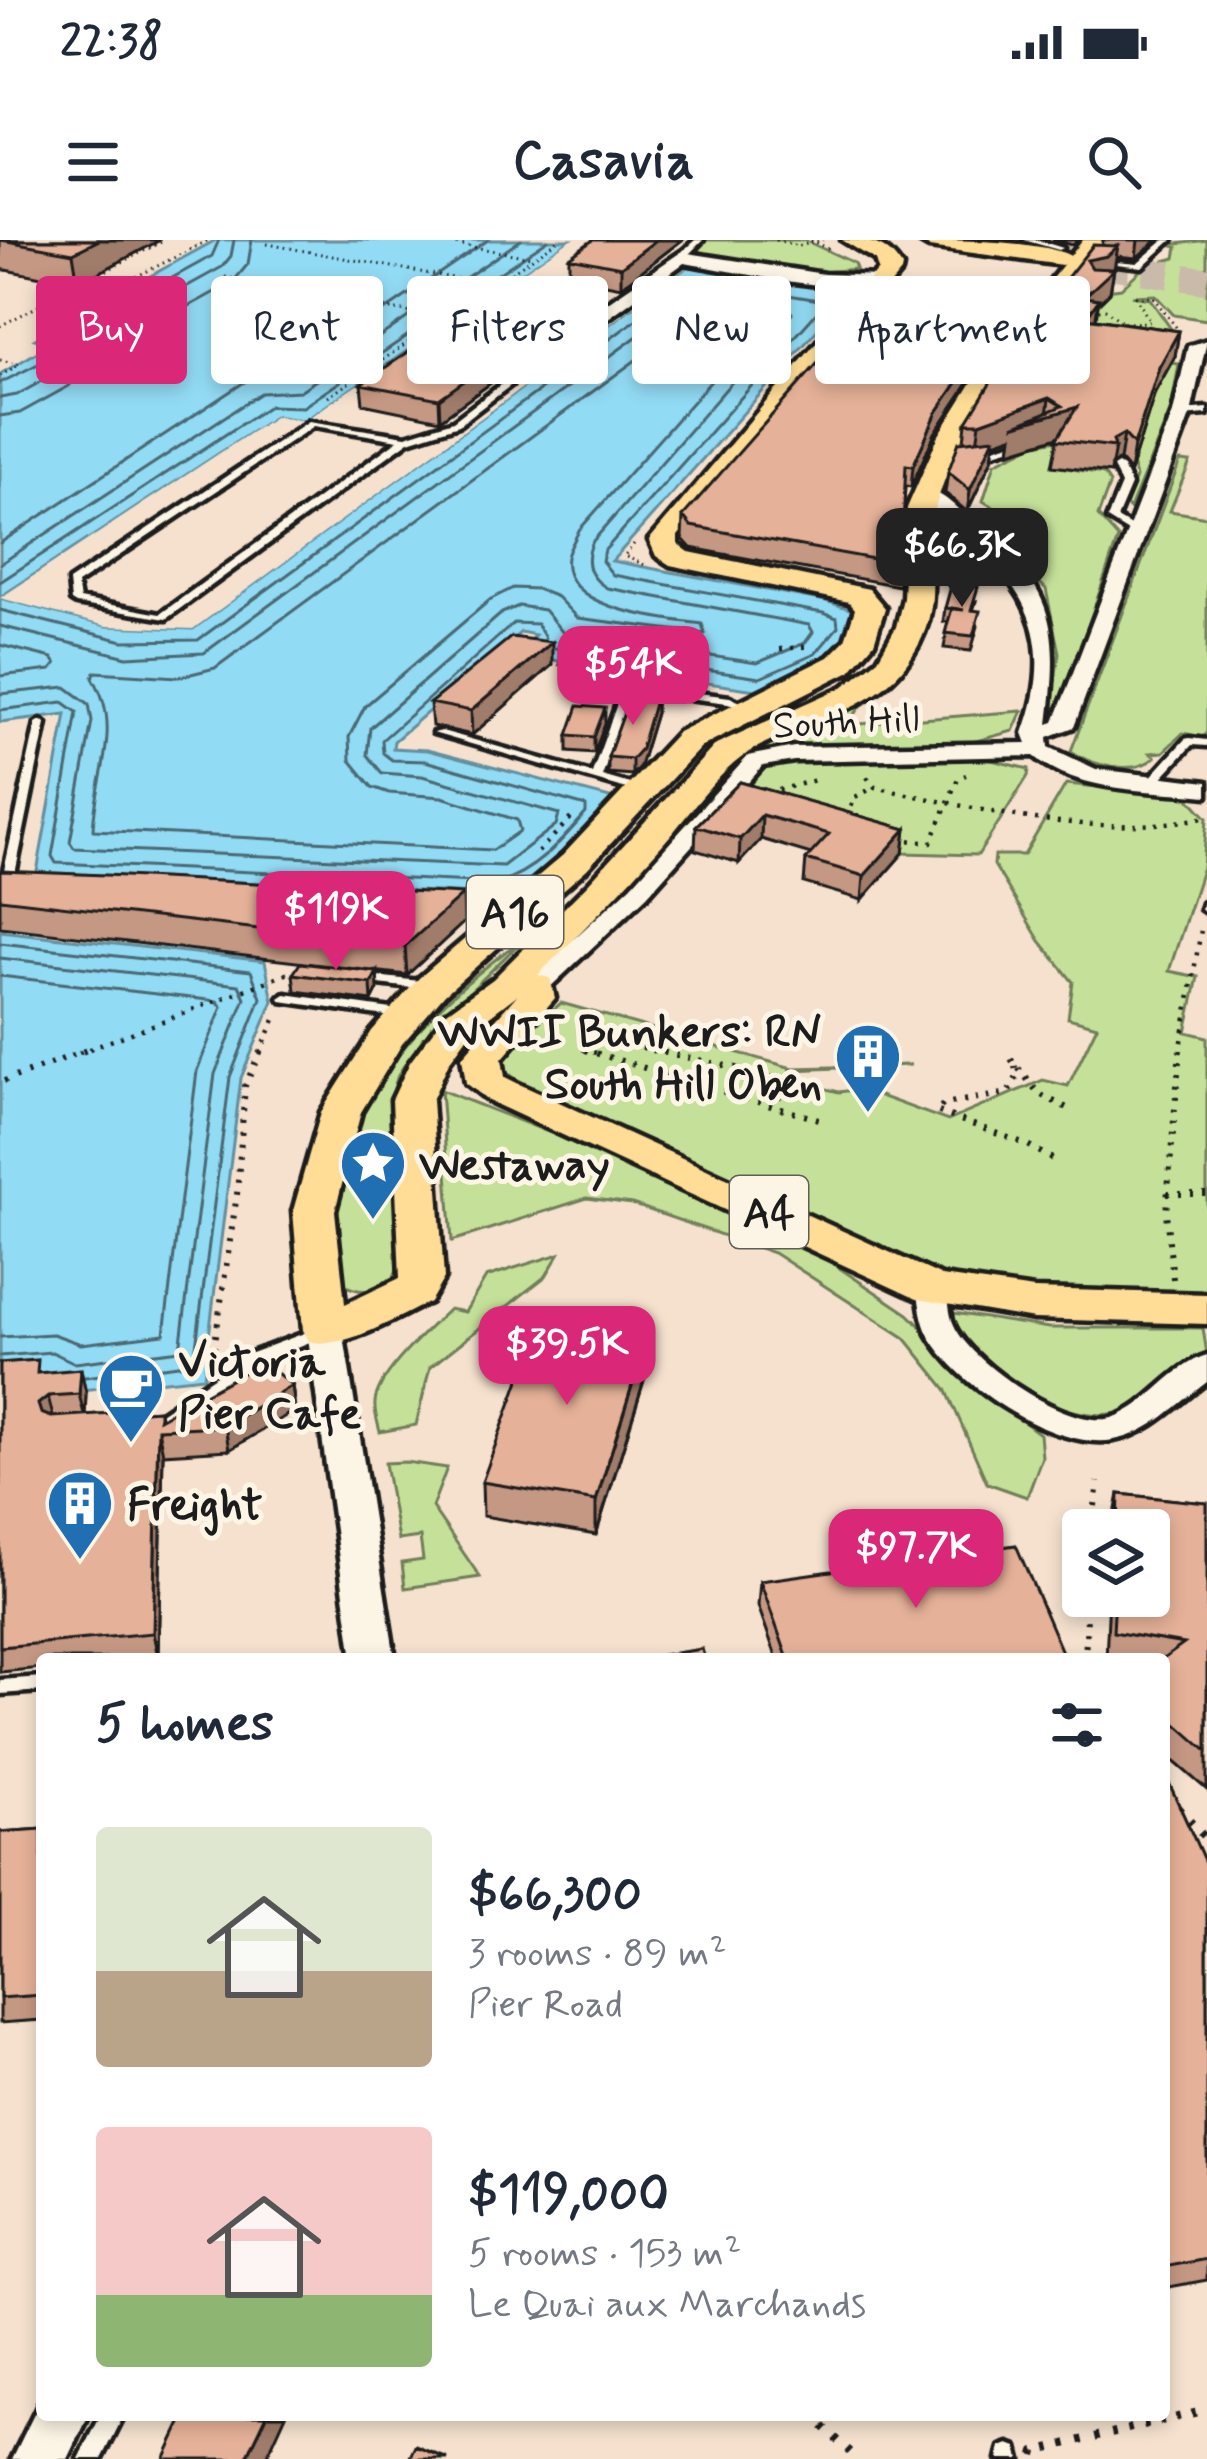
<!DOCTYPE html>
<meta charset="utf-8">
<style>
body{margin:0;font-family:Mynerve,sans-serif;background:#f2f2f3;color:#1f2937;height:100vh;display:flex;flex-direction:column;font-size:45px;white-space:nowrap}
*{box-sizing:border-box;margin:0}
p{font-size:39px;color:#747a83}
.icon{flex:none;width:66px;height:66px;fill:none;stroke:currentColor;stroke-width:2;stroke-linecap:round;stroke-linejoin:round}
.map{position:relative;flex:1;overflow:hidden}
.side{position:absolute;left:36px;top:1413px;width:1134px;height:768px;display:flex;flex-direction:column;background:#fff;border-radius:12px;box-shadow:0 6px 18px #0003}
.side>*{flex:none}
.top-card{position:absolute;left:36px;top:36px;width:1137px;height:108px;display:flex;gap:24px}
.fabs{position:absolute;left:1062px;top:1269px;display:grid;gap:24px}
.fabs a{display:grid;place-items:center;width:108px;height:108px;border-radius:12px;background:#fff;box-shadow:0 6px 18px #0003;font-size:60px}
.price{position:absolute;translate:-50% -102px;padding:0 27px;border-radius:24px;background:#db2777;color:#fff;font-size:39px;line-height:78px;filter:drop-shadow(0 3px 6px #0008)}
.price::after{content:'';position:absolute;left:50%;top:72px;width:36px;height:27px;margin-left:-18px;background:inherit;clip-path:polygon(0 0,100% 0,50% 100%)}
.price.on{background:#222;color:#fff}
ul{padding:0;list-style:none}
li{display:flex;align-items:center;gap:36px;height:300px;padding:0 60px}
li span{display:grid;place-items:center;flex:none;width:336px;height:240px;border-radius:12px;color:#555}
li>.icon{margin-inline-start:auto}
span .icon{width:144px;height:144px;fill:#fffc;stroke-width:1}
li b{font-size:51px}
h2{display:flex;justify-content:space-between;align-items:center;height:144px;padding:0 60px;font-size:51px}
.pill{padding:0 42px;border-radius:12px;background:#fff;box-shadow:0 6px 18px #0003;font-size:42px;line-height:108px}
.pill.on{background:#db2777;color:#fff}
.status{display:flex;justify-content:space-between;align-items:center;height:84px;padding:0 60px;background:#fff;direction:ltr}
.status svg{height:33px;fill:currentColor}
header{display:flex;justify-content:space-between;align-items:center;height:156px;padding:0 60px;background:#fff;font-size:54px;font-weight:700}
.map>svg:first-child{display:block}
.green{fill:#c5e199;stroke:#707e5a;stroke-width:3}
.water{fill:#92dbf4;stroke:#638f9e;stroke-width:3}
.pier{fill:#f5e1ce}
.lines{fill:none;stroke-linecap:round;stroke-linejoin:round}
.shore{stroke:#4b6872;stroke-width:3}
.trunk-tunnel{stroke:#cabaaa;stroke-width:27;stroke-dasharray:27 14;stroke-linecap:butt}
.service-casing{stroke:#1c1c1c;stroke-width:9}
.minor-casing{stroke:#1c1c1c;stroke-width:9}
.tertiary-casing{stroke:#1c1c1c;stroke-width:9}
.primary-casing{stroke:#1c1c1c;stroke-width:9}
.trunk-casing{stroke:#1c1c1c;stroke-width:9}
.path-far3{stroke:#1c1c1c;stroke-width:3;stroke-dasharray:1.5 4.5;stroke-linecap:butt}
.path-far2{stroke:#1c1c1c;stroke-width:4.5;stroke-dasharray:3 8;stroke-linecap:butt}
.path-far1{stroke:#1c1c1c;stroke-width:6;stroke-dasharray:3 9;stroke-linecap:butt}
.path{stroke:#1c1c1c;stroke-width:8;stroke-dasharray:4.5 12;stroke-linecap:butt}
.service{fill:#fcf5e5;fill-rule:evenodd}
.minor{fill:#fcf5e5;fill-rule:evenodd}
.tertiary{fill:#fcf5e5;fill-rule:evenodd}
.primary{fill:#ffdd96;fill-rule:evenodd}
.trunk{fill:#ffdd96;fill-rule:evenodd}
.wall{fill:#c59883;stroke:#1c1c1c;stroke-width:3}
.shaded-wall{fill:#a07c6a;stroke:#1c1c1c;stroke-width:3}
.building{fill:#e5b198;stroke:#1c1c1c;stroke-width:3}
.labels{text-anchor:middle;stroke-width:10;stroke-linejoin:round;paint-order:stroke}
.far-street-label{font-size:39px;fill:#1c1c1c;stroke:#fcf5e5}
.shield{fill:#fcf5e5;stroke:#5f5d58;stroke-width:3}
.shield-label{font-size:42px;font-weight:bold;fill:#1c1c1c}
.poi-label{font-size:45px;font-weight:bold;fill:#1c1c1c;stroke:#fcf5e5;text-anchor:start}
</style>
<div class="status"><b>22:38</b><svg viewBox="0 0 49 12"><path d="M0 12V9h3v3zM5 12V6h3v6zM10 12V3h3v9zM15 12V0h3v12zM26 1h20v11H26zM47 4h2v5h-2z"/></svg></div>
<header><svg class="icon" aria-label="menu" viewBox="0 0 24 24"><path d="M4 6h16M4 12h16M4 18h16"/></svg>Casavia<svg class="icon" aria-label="search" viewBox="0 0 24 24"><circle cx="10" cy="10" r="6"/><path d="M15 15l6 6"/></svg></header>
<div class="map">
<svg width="1207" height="2219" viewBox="0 0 1207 2219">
<rect width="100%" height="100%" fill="#f5e1ce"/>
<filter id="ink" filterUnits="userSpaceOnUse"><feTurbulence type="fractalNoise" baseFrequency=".00833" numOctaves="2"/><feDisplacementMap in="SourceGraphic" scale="24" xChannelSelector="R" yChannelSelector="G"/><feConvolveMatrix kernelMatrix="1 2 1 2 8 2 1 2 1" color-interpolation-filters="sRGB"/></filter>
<g filter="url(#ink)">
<path class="green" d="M705 0H804L854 23 856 29 811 33 706 15 697 10Z
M1207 0V80L1174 75 1155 55 1132 56 1150 59 1171 89 1156 90 1162 114 1079 72 1077 54 1121 48 1145 26 1175 18 1177 7 1169 5Z
M520 58 593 72 563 93 489 79Z
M1162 122 1179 124 1171 169 1130 269 1126 265 1136 237 1132 224Z
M1061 199 1053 226 1104 234 1110 243 1098 276 1118 298 1060 468 1051 467 1059 413 1046 349 1003 308 1017 281 983 261 995 223 1032 205Z
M1180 221 1190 222 1170 271 1207 277V492L1203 497 1183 493 1163 512 1150 513 1155 517C1136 536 1091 526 1071 511Z
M861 466 847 485 1022 471 1013 491 965 504 756 509 766 499Z
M800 518 987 519 1029 529 1028 536 978 615 903 613 739 566C748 530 767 525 800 518Z
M1066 544 1186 555 1207 578 1203 627 1169 731 1198 737 1186 792 1207 797V1058L985 1049 920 1032 537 854 502 829 509 808 561 763 792 828 911 825 791 830 801 843 839 852 861 849 948 881 1043 840 1068 846 1097 786 1068 778 1073 742 1040 701 994 625 995 615H1024Z
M528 695C502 720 407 810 397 838 375 899 416 971 396 1032 388 1055 357 1054 341 1043 337 1026 331 1007 329 989 327 967 338 938 345 918 380 816 442 757 528 695Z
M441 850 607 915 770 987 817 1013 908 1074 997 1162 1040 1194 1042 1217 1027 1257 987 1243 946 1149 905 1098 774 1013 632 964 587 958 452 1001Z
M559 1014 546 1036 430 1127 416 1185 380 1192C378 1183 374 1172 375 1163 376 1135 430 1088 449 1069L465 1072 486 1037Z
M954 1073 1049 1088H1203L1207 1114C1183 1131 1158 1156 1131 1168 1072 1195 992 1132 954 1090Z
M406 1222 447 1228 432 1267 480 1337 405 1348 402 1323 423 1320 420 1297 398 1300 385 1223Z"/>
<path class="water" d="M216 0H570L304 181 276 176 0 357V134L51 104 35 99Z
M690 25 851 52 612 321 826 361 853 370 849 392 822 425 762 451 517 415 535 395 521 392 394 501 393 508 427 510 614 559C584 594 544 647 497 655L37 632 66 474 0 482V358L106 386 193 389Z
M0 691 265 721 273 761 241 838 204 1137 53 1153 0 1143Z"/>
<path class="pier" d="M570 0H576L307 187 277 182 13 355 107 380 191 383 691 19 690 25 193 389 106 386 0 358 276 176 304 181Z"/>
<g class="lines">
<path class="shore" d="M700 73 753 81 757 89 579 290C576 298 569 308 567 317 559 371 666 379 702 384L705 394 577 378 557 357 537 349 513 348 491 359 365 466 349 497 350 520 372 547 389 553 442 557 517 580 520 591 493 610 93 590C95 537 124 488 93 438L95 432 179 437 215 428Z
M0 143 54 116 63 98 212 16 219 0
M0 158 17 155 60 131 77 107 222 27 231 16 234 0
M0 176 20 173 69 146 91 120 233 42 248 24 252 0
M0 303 252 137 270 131 295 132 488 0
M0 324 261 153 300 151 521 0
M0 342 269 166 303 167 548 0
M0 370 123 401 198 400 692 39 819 60 820 69 605 310 602 321 613 335 823 373 837 378 838 387 815 414 760 438 555 408
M0 386 127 417 204 413 695 54 792 73 593 301C584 321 588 337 607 348L809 385 813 392 805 403 757 423 564 394 544 370 519 366 502 373 370 488 367 515 382 533 422 536 559 574 556 585 503 626 74 608 70 602 92 481 89 464 66 447 0 454
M0 405 52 418 56 424 51 430 0 436
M0 470 63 462 77 472 52 616 56 623 497 643C535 632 561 602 586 573V566L425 521 392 520 383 513 382 500 514 383 537 384 545 398
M0 703 251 731 261 758 230 837 194 1123 85 1137
M0 718 239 745 245 758 215 834 180 1110 75 1123 52 1112 0 1116
M0 736 217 761 222 767 197 831 164 1094 81 1104 53 1094 0 1097"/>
<path class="trunk-tunnel" d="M1062 18 1207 41"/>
<defs>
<path id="service" d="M695 0H703L684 19H678V15Z
M1024 0H1037L1063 8 1059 10Z
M1164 0H1172L1142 27 1091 21 1095 19 1137 23Z
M568 94 575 96 459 185 409 201 166 379 76 364 71 361 69 341 309 181 406 196 453 181ZM314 186 398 200 160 374 80 359 77 344Z
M1207 168V174L1182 176 1178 173 1182 170Z
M1025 198 1029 201 1028 203 974 219 970 216Z
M1118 224 1123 227 1131 245 1117 278 1139 291V295H1133L1107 279 1121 245 1113 227Z
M628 444 730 457 751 467 746 470 728 463 632 451 602 536 644 548V552L640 553 433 493 442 491 592 533 623 447Z
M41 480 46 483 14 639 24 645 18 649 2 640 36 483Z
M1189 498 1207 500V506L1192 505 1155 545H1147V541L1185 499Z
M1207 662V673L1201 669 1203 663Z
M443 664 511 672 517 676 511 680 439 671 437 668Z
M357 734 429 742 435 746 429 750 353 741V735Z
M285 754 406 771 412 775 406 779 281 761 279 758Z
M323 1086 328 1087 330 1091 328 1095 256 1123 170 1181H160L157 1177 160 1173 246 1115Z
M42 1437V1451L0 1454V1440Z
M101 2175H124L102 2219H79Z
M1009 2204 1017 2207 1020 2219H998L1001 2207Z"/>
<path id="minor" d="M1207 100 1191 173 1074 487 1048 497 1049 507 1096 529 1207 542V556C1152 550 1078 553 1034 516L794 521 763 526 647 656 546 751H528L524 746 528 741 631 646 748 516 794 507 1027 503 1023 493C1067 375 1003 325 920 258V250C939 248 954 266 968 278 1053 345 1061 379 1048 484L1054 482 1173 173 1188 106Z
M932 1039 947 1049C949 1061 949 1075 954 1085 971 1124 1073 1193 1115 1177 1150 1164 1172 1126 1207 1115V1142C1179 1163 1150 1194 1114 1200 1054 1211 956 1145 928 1094 921 1080 920 1064 917 1049Z"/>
<path id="tertiary" d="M681 12 824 34 881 36 890 42C864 60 722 29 684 23L578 100H564V92Z
M325 1078 338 1081 343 1090 395 1419H353L307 1090 312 1081Z
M42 2158V2175H89L68 2219H12Z"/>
<path id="primary" d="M842 0C870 0 886 2 902 27L901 32 678 296V304L689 312 869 349 885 368 874 403 850 431 702 506 587 629 445 754 402 804 361 872 335 971 345 1064 400 1038 392 860 410 822 447 772 493 739 587 645 716 504 843 447 878 419 896 387 903 358 907 268 939 195 986 120 1083 0H1106C1043 85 966 161 936 266 921 317 949 360 912 416 877 471 812 478 758 507 720 527 692 572 663 604 623 649 581 692 538 735L550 738 555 758 502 819 505 837 517 843 942 1036 1034 1049 1207 1054V1084L1034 1079 917 1059 489 861 466 843 462 817 517 755 474 788 449 822 432 860 444 1038 430 1062C396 1077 346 1111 309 1101L303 1090 293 971 321 872 372 791 419 738 563 615 678 492 828 417 845 400 855 369 849 362 670 325 656 316 649 300 878 30 875 20Z"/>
<path id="trunk" d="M917 0C953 0 1048 0 1074 18L1062 25 929 7Z"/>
</defs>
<use href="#service" class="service-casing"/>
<use href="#minor" class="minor-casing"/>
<use href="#tertiary" class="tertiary-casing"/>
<use href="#primary" class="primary-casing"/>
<use href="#trunk" class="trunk-casing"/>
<path class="path-far3" d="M433 0 530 17
M776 0 799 6 823 0
M811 0 829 9
M267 4 491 45
M225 37 443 79
M64 61 86 62 209 0
M1093 71 1105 69 1123 83 1150 82 1136 57H1153L1179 91
M0 86 165 0
M236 93 380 121
M0 120 20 124 0 136
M328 157 559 0
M634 304 624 316 647 326"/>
<path class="path-far2" d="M780 409 812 406
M547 422 617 432
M867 537 875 547C987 571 1093 600 1207 577
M768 553 819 539
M847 577 855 557 875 547
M898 599 931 603 958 538 966 535
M538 612 571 578
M79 813 294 731
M260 813 278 773
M596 813 579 808 588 796 666 813
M1180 813 1202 684"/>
<path class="path-far1" d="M585 810 781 869
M652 810 765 834 774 840 781 869
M1011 819 1039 854 1073 871
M1015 826 1017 837 1008 853 944 864 936 871 1028 905 1056 921
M4 841 87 810
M781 869 819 879
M1167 954H1207
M1173 1039 1166 973 1180 810
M214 1109 237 954 245 846 261 810
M1092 1290 1098 1242
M1085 1419 1088 1356"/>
<path class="path" d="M1178 1568 1207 1600
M811 2175 858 2219
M1034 2215 1035 2211 1207 2170"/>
<use href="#service" class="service"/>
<use href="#minor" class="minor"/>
<use href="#tertiary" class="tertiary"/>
<use href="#primary" class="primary"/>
<use href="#trunk" class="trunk"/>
</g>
<path class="wall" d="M0 0H160L78 44 0 29Z
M682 0 621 47 569 37V17Z
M1052 0H1078L1073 5Z
M1103 0H1158L1136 18 1116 16 1110 52 1098 64 1096 79 1179 91 1175 116 1155 152 1130 232 1120 220 1112 224 1111 233 1052 226 1058 197 1010 212 1012 196 994 202 992 219 967 272 945 253 948 232 964 201 966 183 1102 5Z
M1003 75 1001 94 935 193 911 247 905 246 899 346 691 308 682 298 683 276Z
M477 90 524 92V119L440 180 363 164 361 144Z
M976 361 973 371 978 386 971 411 944 408 948 382H943L945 368Z
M552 425 472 495 432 486 430 463Z
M656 457V473L640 526 632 535 608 533V517Z
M605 484 594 513 568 511V495Z
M740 542 906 589 903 613 862 660 804 643 806 619 811 614 761 599 739 623 695 610 696 586Z
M0 631 464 682 407 735 0 687Z
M377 732 378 749 372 761 295 751 293 734Z
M0 1123 41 1133 86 1153 85 1175 159 1170 160 1178 292 1145 295 1170 229 1210 163 1214 158 1417 138 1419H42V1428L0 1432Z
M649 1124 596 1295 483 1276 482 1242Z
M1119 1254 1207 1263V1550L1164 1513V1419H1106L1109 1356H1149V1290H1112Z
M760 1341 1065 1419H777L758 1366Z
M1164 1532 1207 1627V2040L1164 2048Z
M42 1589V1780L0 1783V1592Z"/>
<path class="shaded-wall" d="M99 0H160L78 44 73 13Z
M656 0H682L621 47V27Z
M1138 0H1158L1136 18Z
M1118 6 1110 52 1098 64 1095 83 1081 81 1087 20Z
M1003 75 1001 94 935 193 911 247 913 226 937 172Z
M1179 91 1175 116 1155 152 1130 232 1134 205 1159 127Z
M524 92V119L440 180 439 159Z
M1049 158 1047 176 1077 167 1074 192 1010 212 1012 196 994 202 992 219 967 272 980 183Z
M1124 194 1120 220 1112 224 1115 207 1113 200Z
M552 402V425L472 495 471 471Z
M656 457V473L640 526 632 535V519Z
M605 468V484L594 513V497Z
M762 575 761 599 739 623 740 599Z
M906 589 903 613 862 660 864 636Z
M463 654 464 682 407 735 405 706Z
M377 732 378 749 372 761 371 744Z
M649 1091V1124L596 1295V1261Z
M81 1129 86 1153 85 1178 79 1154Z
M292 1145 295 1170 229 1210 225 1186Z
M48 1156 54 1181 44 1188 38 1164Z
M158 1189 163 1214 158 1417 153 1393Z
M267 2175H286L266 2219H246Z"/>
<path class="building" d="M1 0H99L73 13Z
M593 0H656L621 27 569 17Z
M1093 5 1118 6 1107 16 1087 20 1092 28 1114 29 1084 57 1099 59 1086 78 1179 91 1159 127 1134 205 1124 194 1113 200 1115 207 1056 200 1077 167 1013 186 1062 166 1049 158 980 183H966L1015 103Z
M876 57 1003 75 937 172 913 226 906 225 901 324 691 286 683 276Z
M448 85 477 90 485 85 524 92 516 98 523 99 439 159 361 144Z
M994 198 970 250 948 232 959 202Z
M952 343 978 347 971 370 980 371 973 396 945 393 952 368 964 370 945 368Z
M511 397 552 402 471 471 430 463Z
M630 456 656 457 641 509 632 519 608 517Z
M578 466 605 468 594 497 568 495Z
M740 542 906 589 864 636 806 619 829 594 762 575 740 599 696 586Z
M0 631 106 635 463 654 405 706 0 659Z
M300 723 377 732 371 744 293 734Z
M543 1074 649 1091 596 1261 482 1242Z
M38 1120 37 1133 81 1129 79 1154 48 1156 38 1164 41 1173 51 1177 159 1170V1179L263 1122 292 1145 225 1186 158 1189 153 1393 0 1407V1123Z
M1119 1254 1207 1263V1511L1164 1473 1163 1419 1184 1404 1113 1392 1115 1356H1149V1290H1118Z
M1016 1305 1065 1419H788L760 1341Z
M702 1409 705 1419H636Z
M1164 1532 1207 1627V2019L1164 2027Z
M42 1589V1755L0 1758V1592Z
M185 2175H267L246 2219H164Z
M416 2206 448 2219H410Z"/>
</g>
<defs>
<symbol id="building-pin" viewBox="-11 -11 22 30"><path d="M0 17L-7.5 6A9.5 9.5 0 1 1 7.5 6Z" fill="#1f6fb2" stroke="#fcf5e5"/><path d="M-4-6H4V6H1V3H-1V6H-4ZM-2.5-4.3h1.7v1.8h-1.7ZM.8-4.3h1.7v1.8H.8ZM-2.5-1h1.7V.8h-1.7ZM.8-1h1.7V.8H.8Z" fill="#fff"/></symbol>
<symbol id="sight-pin" viewBox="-11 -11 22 30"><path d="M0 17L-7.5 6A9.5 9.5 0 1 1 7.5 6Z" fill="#1f6fb2" stroke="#fcf5e5"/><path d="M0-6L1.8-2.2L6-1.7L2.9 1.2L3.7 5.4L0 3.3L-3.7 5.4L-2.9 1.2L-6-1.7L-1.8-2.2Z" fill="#fff"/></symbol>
<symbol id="cafe-pin" viewBox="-11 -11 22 30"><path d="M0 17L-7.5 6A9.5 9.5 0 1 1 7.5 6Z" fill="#1f6fb2" stroke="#fcf5e5"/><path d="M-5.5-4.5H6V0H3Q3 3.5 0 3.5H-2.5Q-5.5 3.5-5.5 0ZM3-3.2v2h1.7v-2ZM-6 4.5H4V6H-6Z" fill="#fff"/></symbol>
</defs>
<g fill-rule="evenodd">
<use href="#building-pin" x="830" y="778" width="76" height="104"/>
<use href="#sight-pin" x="335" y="885" width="76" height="104"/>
<use href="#cafe-pin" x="93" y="1108" width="76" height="104"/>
<use href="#building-pin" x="42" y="1225" width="76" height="104"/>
</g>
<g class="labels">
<g class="far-street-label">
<text transform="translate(846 480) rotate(-3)" y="14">South Hill</text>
</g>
<g class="shield">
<rect x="467" y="636" width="96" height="72" rx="9"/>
<rect x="730" y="936" width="78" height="72" rx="9"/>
</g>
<g class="shield-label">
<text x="515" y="687">A16</text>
<text x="769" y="987">A4</text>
</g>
<g class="poi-label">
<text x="822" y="806" text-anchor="end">WWII Bunkers: RN<tspan x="822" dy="52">South Hill Oben</tspan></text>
<text x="419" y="939">Westaway</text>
<text x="178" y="1136">Victoria<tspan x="178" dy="52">Pier Cafe</tspan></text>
<text x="127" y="1279">Freight</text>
</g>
</g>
</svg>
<div class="fabs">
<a><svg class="icon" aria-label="layers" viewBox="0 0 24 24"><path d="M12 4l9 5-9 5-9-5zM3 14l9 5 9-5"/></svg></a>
</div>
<b class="price on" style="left:962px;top:370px">$66.3K</b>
<b class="price" style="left:633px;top:488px">$54K</b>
<b class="price" style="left:336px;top:733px">$119K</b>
<b class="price" style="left:567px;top:1168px">$39.5K</b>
<b class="price" style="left:916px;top:1371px">$97.7K</b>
<div class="top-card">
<a class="pill on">Buy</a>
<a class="pill">Rent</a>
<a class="pill">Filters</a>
<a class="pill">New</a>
<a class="pill">Apartment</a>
</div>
<section class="side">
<h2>5 homes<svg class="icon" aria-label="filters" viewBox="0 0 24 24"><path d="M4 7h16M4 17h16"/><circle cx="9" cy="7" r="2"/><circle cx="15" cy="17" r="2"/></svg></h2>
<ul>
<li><span style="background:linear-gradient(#dfe7d0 60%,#b9a48a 0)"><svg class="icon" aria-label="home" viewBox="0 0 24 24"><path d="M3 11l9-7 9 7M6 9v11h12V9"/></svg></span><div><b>$66,300</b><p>3 rooms · 89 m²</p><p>Pier Road</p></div></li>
<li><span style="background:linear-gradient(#f6c9c9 70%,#8fb573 0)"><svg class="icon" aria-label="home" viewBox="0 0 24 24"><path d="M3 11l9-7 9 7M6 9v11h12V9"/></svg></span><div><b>$119,000</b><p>5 rooms · 153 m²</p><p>Le Quai aux Marchands</p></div></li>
</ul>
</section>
</div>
